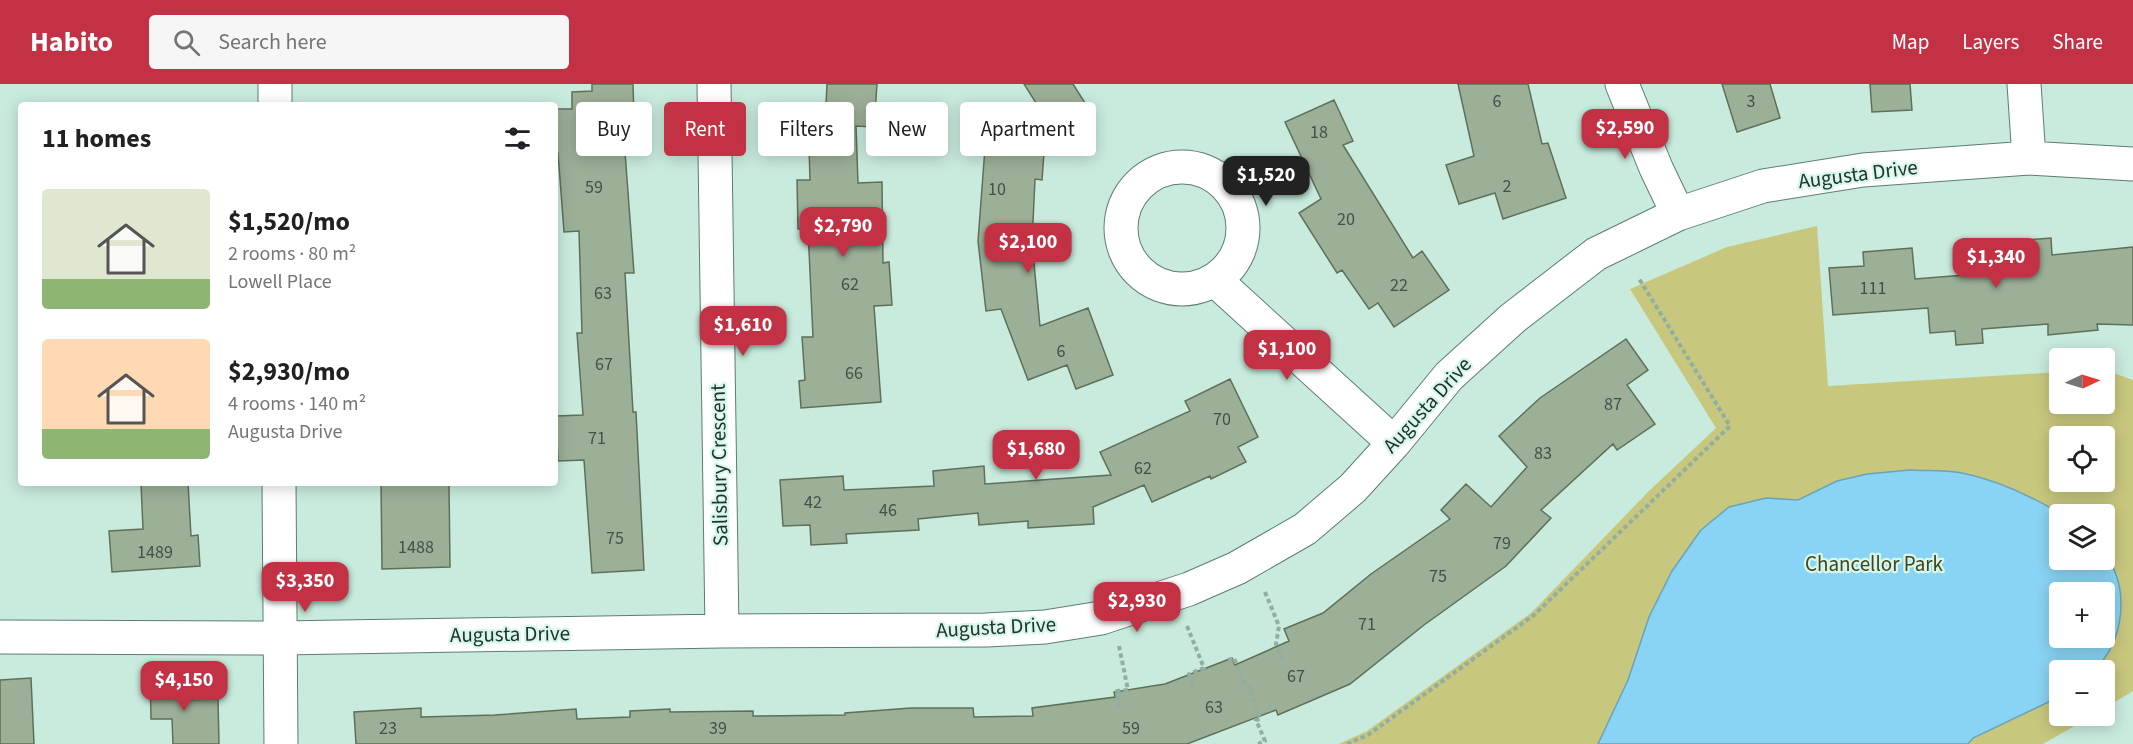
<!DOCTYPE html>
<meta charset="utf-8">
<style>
body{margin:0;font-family:"Source Sans 3",sans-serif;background:#f6f6f6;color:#202124;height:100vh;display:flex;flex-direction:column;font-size:22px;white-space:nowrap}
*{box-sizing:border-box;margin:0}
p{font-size:20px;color:#757577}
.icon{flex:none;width:33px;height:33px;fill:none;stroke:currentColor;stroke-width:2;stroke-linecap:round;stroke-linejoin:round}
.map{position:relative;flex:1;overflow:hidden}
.drawer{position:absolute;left:18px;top:18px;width:540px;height:384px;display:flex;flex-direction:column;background:#fff;border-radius:6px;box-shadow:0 3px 15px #0003}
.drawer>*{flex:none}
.banner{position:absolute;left:576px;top:18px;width:570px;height:54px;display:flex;gap:12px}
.needle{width:39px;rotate:86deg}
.buttons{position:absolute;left:2049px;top:264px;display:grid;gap:12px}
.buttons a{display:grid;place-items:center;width:66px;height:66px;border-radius:6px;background:#fff;box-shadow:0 3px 15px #0003;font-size:30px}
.price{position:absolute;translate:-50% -51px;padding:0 14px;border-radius:12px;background:#c23144;color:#fff;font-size:20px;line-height:39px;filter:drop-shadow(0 2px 3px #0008)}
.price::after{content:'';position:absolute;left:50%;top:36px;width:18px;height:14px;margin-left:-9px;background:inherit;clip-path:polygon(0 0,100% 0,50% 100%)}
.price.on{background:#222;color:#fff}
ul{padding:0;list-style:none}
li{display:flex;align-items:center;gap:18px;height:150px;padding:0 24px}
li span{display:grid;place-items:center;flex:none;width:168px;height:120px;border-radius:6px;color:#555}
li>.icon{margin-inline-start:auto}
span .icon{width:72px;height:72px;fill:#fffc;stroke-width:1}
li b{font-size:26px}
h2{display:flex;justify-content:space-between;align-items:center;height:72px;padding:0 24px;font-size:26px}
.chip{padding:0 21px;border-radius:6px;background:#fff;box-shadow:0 3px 15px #0003;font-size:21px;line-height:54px}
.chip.on{background:#c23144;color:#fff}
header{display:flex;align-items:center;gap:36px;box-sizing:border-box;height:84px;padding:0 30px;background:#c23144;color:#fff}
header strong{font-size:28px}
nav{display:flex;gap:33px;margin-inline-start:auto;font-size:21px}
.search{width:420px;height:54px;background:#f6f6f6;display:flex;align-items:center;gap:15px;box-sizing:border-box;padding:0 21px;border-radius:6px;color:#757577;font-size:22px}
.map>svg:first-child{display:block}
.green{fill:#c7c77e;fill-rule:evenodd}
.water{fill:#89d3f4;stroke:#6ba3b8;stroke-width:1.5;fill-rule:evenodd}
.building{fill:#9caf97;stroke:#5f7059;stroke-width:1.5}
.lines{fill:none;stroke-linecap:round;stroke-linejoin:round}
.minor-casing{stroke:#5d7d70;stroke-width:35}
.path{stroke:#92aea3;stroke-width:4;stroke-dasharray:4.5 3;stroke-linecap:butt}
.minor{stroke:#fff;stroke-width:33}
.labels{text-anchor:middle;stroke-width:4.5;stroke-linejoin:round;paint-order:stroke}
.number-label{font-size:18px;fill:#435148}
.street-label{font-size:21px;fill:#25322d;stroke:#d5f8ea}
.park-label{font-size:21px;fill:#43431e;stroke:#d5f8ea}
</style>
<header>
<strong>Habito</strong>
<div class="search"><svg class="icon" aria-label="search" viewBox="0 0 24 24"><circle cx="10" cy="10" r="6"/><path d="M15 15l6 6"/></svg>Search here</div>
<nav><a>Map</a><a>Layers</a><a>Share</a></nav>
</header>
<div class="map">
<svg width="2133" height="660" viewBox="0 0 2133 660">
<rect width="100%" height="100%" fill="#c8ebdd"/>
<path class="green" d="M1817 142 1828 302 2059 288 2060 320H2104L2105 286 2133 296V607L2105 624 2104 586H2060V632H2092L2043 660H1339L1367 647 1531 529 1649 407 1716 344 1630 205 1727 163ZM2060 352H2104V398H2060ZM2060 430H2104V476H2060ZM2060 508H2104V554H2060Z"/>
<path class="water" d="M1910 386C1927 387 1945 386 1962 389 1997 396 2031 412 2061 430L2060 476H2104L2105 470C2130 504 2125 557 2094 586H2060L2059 613 1973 654 1968 660H1598L1628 596 1649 533 1672 487 1701 446 1729 423 1766 414 1798 416 1837 397 1867 390ZM2060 508H2104V554H2060Z"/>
<path class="building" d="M592 0H633L635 68H625L634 189H625L633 328H636L644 486 592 489 584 376 558 377 556 332 583 331 577 249H582L579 147 564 148 558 69H555V25H572V8L592 7Z
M827 0H877L874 43 856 42 858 99 882 98 883 179 889 178 892 221 874 222 881 318 801 324 799 297 805 296 802 253H813L808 145H798L797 96H810L809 63H824Z
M1024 0H1073L1092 30 1057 52Z
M1458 0H1528L1542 60 1548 59 1566 114 1503 135 1495 109 1459 120 1446 81 1474 72Z
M1722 0H1770L1780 34 1737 48Z
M1870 0H1910L1912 26 1872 28Z
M1334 16 1353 57 1343 61 1413 174 1422 167 1449 206 1394 243 1378 219 1369 225 1342 186 1337 189 1299 129 1321 115 1285 38Z
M985 64 1044 69 1042 96 1035 95 1032 159 1040 242 1088 224 1113 291 1076 305 1067 281 1028 296 1001 225 986 227 978 157Z
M2051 154 2052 171 2133 163V241L2097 240 2098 246 2048 251V240L1982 245 1983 259 1956 261 1955 247 1930 249 1928 224 1833 231 1829 184 1864 182 1863 168 1912 164 1915 195 1965 191 1962 161Z
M1626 255 1648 286 1627 301 1655 340 1617 366 1613 360 1541 426 1551 434 1506 482 1424 541 1350 600 1278 631 1276 626 1187 660H356L354 628 421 624V633L495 631 576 625 577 635 630 633V627L670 625V628L753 627V632L845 631V629L911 624H973L974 633 1033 632 1032 624 1115 613 1114 608 1165 600 1232 574 1235 581 1289 557 1284 545 1323 529 1371 490 1450 435 1441 426 1466 400 1491 423 1527 383 1499 352 1540 314Z
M1230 295 1258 353 1238 363 1246 378 1211 395 1210 392 1152 418 1144 401 1093 423 1094 440 1028 444V437L979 441 978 429 918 435 919 446 846 450 847 459 811 461 810 441 783 442 780 396 843 392 844 406 934 402 933 387 984 382 985 400 1111 391 1100 368 1190 327 1185 317Z
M141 399H188L191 452 198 451 200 482 112 488 109 447 143 445Z
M381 399H449L450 483 382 485Z
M181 591 182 616 218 615 219 660H173L172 635H151L150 592Z
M31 594 34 660H0V596Z"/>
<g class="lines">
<defs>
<path id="minor" d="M275 0V21
M714 0 722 547
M1622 0 1656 84 1678 130
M2024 0 2029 74
M1121 144a61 61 0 1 1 122 0a61 61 0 1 1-122 0Z
M1215 196 1394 359
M279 399 281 660
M0 553 280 554 722 547 986 546 1045 543 1101 534 1189 505 1237 484 1305 445 1353 404 1394 359 1449 292 1513 234 1596 170 1678 130 1763 102 1863 86 2029 74 2133 80"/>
</defs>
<use href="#minor" class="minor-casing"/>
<path class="path" d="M1265 508 1279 542 1276 560 1284 578
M1187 542 1204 584 1189 590 1194 603
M1119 562 1128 606 1117 607 1119 624
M1228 576 1234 574 1244 598H1247L1260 635 1256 636 1265 657 1258 660
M1347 660 1368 651 1534 531 1730 342 1638 193"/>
<use href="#minor" class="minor"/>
</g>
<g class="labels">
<g class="number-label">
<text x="1497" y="23">6</text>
<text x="1751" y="23">3</text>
<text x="1319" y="54">18</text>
<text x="1507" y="108">2</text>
<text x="594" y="109">59</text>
<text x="997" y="111">10</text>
<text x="1346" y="141">20</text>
<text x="850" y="206">62</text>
<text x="1399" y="207">22</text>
<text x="1873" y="210">111</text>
<text x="603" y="215">63</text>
<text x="1061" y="273">6</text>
<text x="604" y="286">67</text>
<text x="854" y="295">66</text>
<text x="1613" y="326">87</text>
<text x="1222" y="341">70</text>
<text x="597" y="360">71</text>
<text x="1543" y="375">83</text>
<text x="1143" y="390">62</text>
<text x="813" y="424">42</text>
<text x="888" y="432">46</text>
<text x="615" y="460">75</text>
<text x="1502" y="465">79</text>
<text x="416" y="469">1488</text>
<text x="155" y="474">1489</text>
<text x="1438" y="498">75</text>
<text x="1367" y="546">71</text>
<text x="1296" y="598">67</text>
<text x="1214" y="629">63</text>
<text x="388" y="650">23</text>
<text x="718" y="650">39</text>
<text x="1131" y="650">59</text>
</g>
<g class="street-label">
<text transform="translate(1858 90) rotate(-7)" y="7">Augusta Drive</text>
<text transform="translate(1427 321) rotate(-48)" y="7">Augusta Drive</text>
<text transform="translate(719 381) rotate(-91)" y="7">Salisbury Crescent</text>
<text transform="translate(996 543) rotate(-3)" y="7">Augusta Drive</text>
<text transform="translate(510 550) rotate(-1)" y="7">Augusta Drive</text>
</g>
<g class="park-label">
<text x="1874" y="487">Chancellor Park</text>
</g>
</g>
</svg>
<div class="buttons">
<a><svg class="needle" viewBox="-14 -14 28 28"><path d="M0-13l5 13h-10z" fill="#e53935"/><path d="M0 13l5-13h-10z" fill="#757577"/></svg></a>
<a><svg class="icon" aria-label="locate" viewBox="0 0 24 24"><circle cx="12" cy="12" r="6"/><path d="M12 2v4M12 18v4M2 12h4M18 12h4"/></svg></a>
<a><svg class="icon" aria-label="layers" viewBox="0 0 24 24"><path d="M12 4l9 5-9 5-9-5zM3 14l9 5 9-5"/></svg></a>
<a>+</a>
<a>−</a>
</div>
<b class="price" style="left:1625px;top:76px">$2,590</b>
<b class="price on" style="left:1266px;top:123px">$1,520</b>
<b class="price" style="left:843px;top:174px">$2,790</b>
<b class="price" style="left:1028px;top:190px">$2,100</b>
<b class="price" style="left:1996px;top:205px">$1,340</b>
<b class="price" style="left:743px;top:273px">$1,610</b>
<b class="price" style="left:1287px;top:297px">$1,100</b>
<b class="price" style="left:1036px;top:397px">$1,680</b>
<b class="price" style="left:305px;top:529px">$3,350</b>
<b class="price" style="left:1137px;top:549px">$2,930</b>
<b class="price" style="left:184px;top:628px">$4,150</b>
<div class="banner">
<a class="chip">Buy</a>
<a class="chip on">Rent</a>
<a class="chip">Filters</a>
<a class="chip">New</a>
<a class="chip">Apartment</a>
</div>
<section class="drawer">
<h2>11 homes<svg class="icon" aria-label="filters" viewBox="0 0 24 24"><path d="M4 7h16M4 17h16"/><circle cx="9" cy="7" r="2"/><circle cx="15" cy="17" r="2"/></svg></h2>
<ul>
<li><span style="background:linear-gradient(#dfe7d0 75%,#8fb573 0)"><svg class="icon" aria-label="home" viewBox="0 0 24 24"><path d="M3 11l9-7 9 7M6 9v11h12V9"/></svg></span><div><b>$1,520/mo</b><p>2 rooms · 80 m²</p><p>Lowell Place</p></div></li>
<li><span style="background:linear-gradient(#ffd9b3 75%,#8fb573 0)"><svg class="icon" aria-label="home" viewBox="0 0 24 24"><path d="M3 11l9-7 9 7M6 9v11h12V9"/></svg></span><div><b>$2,930/mo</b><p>4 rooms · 140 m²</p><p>Augusta Drive</p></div></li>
</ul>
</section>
</div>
